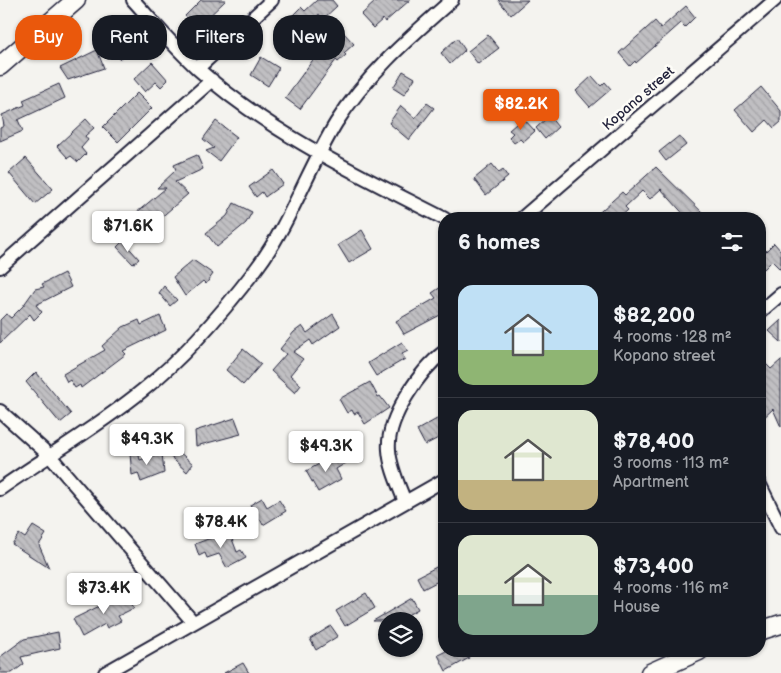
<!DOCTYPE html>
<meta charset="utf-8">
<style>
body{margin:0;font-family:"Balsamiq Sans",sans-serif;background:#242831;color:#f1f3f6;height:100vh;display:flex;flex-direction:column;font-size:19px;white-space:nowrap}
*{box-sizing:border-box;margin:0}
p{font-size:16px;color:#9ea1a6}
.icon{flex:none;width:28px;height:28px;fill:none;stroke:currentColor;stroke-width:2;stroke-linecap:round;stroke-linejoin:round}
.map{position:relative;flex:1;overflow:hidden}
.details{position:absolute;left:438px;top:212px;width:328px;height:445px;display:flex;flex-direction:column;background:#171b24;border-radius:20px;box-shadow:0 1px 4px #0004}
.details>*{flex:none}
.banner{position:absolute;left:15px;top:15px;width:348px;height:45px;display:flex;gap:10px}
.fabs{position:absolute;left:378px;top:612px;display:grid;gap:10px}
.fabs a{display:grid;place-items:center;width:45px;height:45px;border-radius:50%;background:#171b24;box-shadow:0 1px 4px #0004;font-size:25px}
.price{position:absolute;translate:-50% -42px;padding:0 11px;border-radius:5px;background:#fff;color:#222;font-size:16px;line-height:32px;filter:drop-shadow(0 1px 2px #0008)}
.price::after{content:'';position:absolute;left:50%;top:30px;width:15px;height:11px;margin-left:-8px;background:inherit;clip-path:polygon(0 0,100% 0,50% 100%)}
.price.current{background:#ea580c;color:#fff}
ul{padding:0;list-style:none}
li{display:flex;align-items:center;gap:15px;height:125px;padding:0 20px}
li+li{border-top:1px solid #363941}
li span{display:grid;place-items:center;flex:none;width:140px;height:100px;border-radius:15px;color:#555}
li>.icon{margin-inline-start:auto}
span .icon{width:60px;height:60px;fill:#fffc;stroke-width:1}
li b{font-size:21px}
h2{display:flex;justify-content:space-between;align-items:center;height:60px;padding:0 20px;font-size:21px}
.pill{padding:0 18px;border-radius:20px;background:#171b24;box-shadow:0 1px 4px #0004;font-size:18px;line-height:45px}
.pill.current{background:#ea580c;color:#fff}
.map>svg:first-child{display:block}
.building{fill:url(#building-back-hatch);stroke:#22223b}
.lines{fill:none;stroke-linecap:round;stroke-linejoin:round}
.street-casing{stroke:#22223b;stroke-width:16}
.secondary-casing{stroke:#22223b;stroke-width:21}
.street{stroke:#fdfcf7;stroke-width:12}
.secondary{stroke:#fdfcf7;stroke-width:18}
.labels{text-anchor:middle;stroke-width:5;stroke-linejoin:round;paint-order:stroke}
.street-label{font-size:14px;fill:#22223b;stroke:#fdfcf7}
</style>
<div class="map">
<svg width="781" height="673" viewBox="0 0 781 673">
<defs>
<pattern id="building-back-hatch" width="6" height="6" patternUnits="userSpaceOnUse" patternTransform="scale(1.25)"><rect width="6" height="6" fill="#c0bfc2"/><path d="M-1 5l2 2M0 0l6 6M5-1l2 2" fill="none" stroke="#a5a4a8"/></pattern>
</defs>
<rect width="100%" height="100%" fill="#f4f3ef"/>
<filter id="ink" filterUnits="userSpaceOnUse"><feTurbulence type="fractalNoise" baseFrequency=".02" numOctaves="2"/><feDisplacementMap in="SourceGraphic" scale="10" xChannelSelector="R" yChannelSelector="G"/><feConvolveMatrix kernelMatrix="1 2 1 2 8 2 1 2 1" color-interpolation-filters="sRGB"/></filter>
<g filter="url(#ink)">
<path class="building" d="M201 0H226L197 28 185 16Z
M317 0H332L337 6 323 19 319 14 299 33 287 21 301 7 305 11Z
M377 0H410L385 22 383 19 373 28 361 15Z
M498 0H528L511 15Z
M686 6 695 17 685 27 681 23 636 63 635 61 630 66 619 53 655 21 661 28Z
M123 28 133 40 125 47 129 51 120 59 117 55 114 57 103 45Z
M343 32 354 44 344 53 346 55 338 62 336 60 300 109 285 98 315 57Z
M488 35 499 48 478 64 468 51Z
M457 38 465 50 450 64 441 53Z
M97 50 104 68 68 80 60 68Z
M261 57 279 68 268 86 251 75Z
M152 62 168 80 161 87 156 82 145 92 134 79Z
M403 71 415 78 404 95 393 88Z
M592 76 601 86 605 82 611 89 590 107 576 91Z
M59 84 65 98 18 120 23 131 0 141V128L4 126 2 115 25 105 23 100Z
M761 87 781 111V122L774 128 767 120 754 132 735 110Z
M137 93 152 108 118 142 103 127Z
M427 103 434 108 409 140 389 123 401 106 415 118Z
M549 116 558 127 545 139 536 128Z
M523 118 535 131 523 142 520 139 514 143 509 137 513 133 509 130Z
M86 119 94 128 85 136 88 140 81 148 86 154 78 162 71 156 68 158 57 146Z
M216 121 237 137 219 161 206 151 214 148 203 139Z
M679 136 686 145 666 161 659 152Z
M197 155 203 169 175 182 188 194 134 241 131 238 144 222 136 213 166 188H157L176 170 174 165Z
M26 158 53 189 35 204 9 173Z
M492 164 499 173 503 170 508 177 486 195 474 179Z
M656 167 709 219H688L661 189 650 199 642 191 625 207 628 210 618 219H592L622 192 625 195Z
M273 170 283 184 265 197 262 192 256 197 249 187Z
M234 203 252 212 246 223 217 247 206 233 227 216Z
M362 230 373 249 349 263 338 245Z
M123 241 139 259 133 264 117 247Z
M774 243 781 251V270L772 261 764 269 759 264V258Z
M193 260 213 274 206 284 203 281 185 296 173 277Z
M64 273 71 287 36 305 42 312 34 320 30 314 0 343V320L6 314 11 318 23 306 35 289 44 287 42 284Z
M444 285V313L404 334 396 321 436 298 432 293Z
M164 286 177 300 170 306 159 293Z
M333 314 340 326 313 345 310 340 293 352 303 359 290 375 301 385 295 393 271 371 286 354 280 349 294 332 302 326 307 333Z
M160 316 166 330 123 351 126 354 81 388 80 385 75 388 70 380 67 382 63 374 105 350 102 346 123 327 139 320 141 325Z
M781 320V342L769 331Z
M402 342 408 351 402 354 405 359 376 376 368 363Z
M243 349 261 364 243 385 226 370Z
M759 357 771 369 781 360V427L773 409 759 422Z
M36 372 71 414 60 423 26 382Z
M370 382 378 397 380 396 389 408 365 424 358 412 354 414 352 410 347 413 339 399Z
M444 415V435L425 445 417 430Z
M235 418 241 434 196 446 195 431Z
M169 443 193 464 187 472 163 450Z
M138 451 140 460 162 453 164 473 141 482 138 473 132 475 130 454Z
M340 453 346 463 336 469 341 479 318 492 306 471Z
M262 498 267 507 279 500 286 511 263 525 260 519 252 524 247 517 254 513 250 505Z
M33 526 46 534 39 545 49 568 12 544 19 534 25 538Z
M229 531 237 552 241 550 246 558 227 568 219 554 207 558 205 553 199 556 195 544Z
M444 563V578L423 589 417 577Z
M126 593 134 608 118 616 121 621 107 628 105 624 82 637 73 619Z
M366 593 375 608 345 626 336 611Z
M412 598 418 609 397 621H373Z
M331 626 338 636 316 650 310 639Z
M58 632 60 648 21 657 24 664 12 673H0V657L24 639Z
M446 651H466L469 658 446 671 438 655Z
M243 663 249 673H224Z"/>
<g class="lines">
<defs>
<path id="street" d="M133 0C154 23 175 48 198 69 271 134 359 175 445 219
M198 68 272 0
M521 219 775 0
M0 267 212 80
M759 313 781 294
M0 411 49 455 193 622
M759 483 781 528
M0 489C47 456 98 427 143 390 186 356 223 312 256 269 290 224 307 171 336 123 367 74 409 38 452 0
M405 502C399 486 390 467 389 450 386 419 420 370 444 352
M105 673 444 480"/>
<path id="secondary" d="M0 66 76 0
M759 631 781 624
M650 673 699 651"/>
</defs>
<use href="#street" class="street-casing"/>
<use href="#secondary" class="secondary-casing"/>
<use href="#street" class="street"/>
<use href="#secondary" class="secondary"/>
</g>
</g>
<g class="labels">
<g class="street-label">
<text transform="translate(638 98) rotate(-41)" y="5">Kopano street</text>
</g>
</g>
</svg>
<div class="fabs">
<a><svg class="icon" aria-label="layers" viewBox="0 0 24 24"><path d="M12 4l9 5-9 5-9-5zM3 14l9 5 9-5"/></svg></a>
</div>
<b class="price current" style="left:521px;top:131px">$82.2K</b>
<b class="price" style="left:128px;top:253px">$71.6K</b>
<b class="price" style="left:147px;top:466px">$49.3K</b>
<b class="price" style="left:326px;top:473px">$49.3K</b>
<b class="price" style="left:221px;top:549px">$78.4K</b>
<b class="price" style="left:104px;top:615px">$73.4K</b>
<div class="banner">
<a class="pill current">Buy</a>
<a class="pill">Rent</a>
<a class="pill">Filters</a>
<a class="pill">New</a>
</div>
<section class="details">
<h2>6 homes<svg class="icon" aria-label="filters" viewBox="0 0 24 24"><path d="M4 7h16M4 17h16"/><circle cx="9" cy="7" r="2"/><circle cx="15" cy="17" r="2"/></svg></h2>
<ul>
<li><span style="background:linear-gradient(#bfe0f5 65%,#8fb573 0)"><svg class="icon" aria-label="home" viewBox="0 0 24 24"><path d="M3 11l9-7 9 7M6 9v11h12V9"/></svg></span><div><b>$82,200</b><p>4 rooms · 128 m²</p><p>Kopano street</p></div></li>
<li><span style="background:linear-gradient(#dfe7d0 70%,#c2b280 0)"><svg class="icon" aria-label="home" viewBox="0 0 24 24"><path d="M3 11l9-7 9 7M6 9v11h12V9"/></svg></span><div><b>$78,400</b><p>3 rooms · 113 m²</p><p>Apartment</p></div></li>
<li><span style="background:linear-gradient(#dfe7d0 60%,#7fa58c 0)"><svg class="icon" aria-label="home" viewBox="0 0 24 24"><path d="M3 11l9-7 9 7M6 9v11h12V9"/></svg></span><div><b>$73,400</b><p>4 rooms · 116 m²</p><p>House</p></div></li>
</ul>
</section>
</div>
